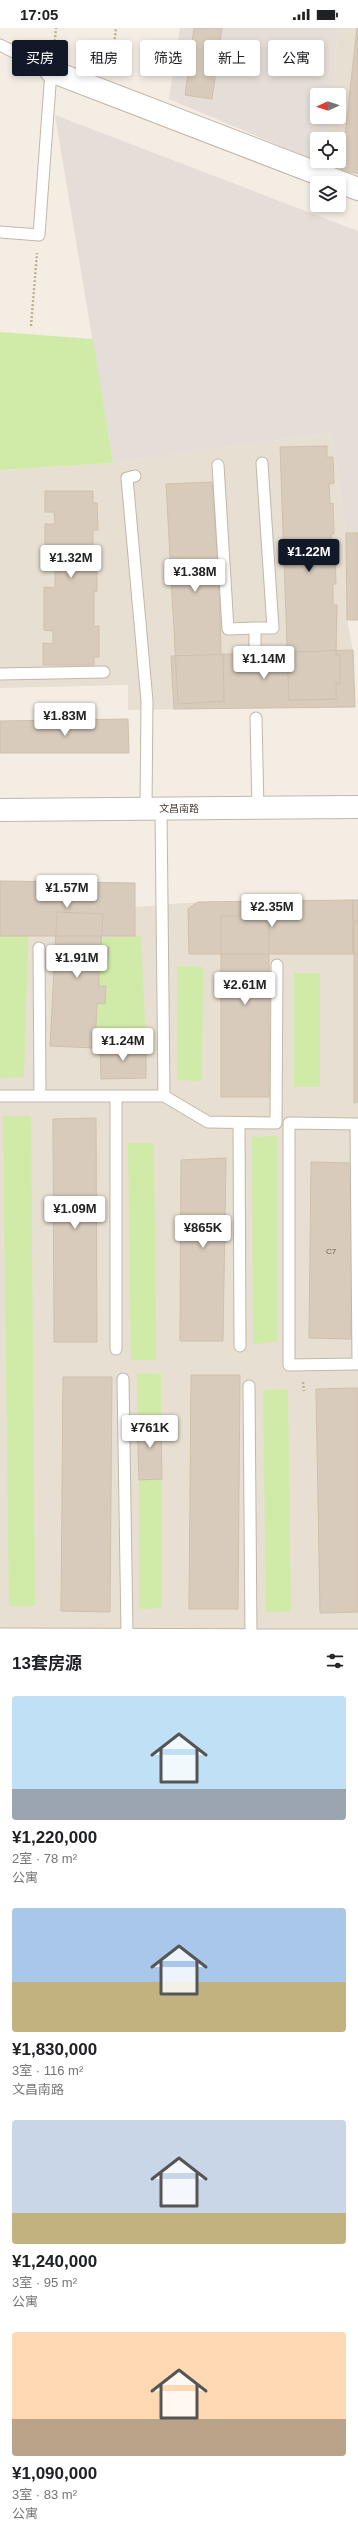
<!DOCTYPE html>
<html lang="zh">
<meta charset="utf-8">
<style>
body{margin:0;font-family:Helvetica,"Noto Sans SC",sans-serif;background:#f6f6f6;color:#202124;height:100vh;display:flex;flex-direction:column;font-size:15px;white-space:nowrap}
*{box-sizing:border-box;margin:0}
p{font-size:13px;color:#757577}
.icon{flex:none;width:22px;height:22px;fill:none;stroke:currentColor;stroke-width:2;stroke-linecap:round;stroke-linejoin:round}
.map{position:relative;height:1609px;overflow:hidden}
.drawer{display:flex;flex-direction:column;background:#fff;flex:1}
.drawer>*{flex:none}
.top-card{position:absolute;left:12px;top:12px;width:334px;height:36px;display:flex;gap:8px}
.needle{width:26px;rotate:267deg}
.fabs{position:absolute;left:310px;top:60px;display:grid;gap:8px}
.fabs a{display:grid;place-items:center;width:36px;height:36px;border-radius:4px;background:#fff;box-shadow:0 2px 6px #0003;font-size:20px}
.price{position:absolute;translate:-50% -34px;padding:0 9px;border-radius:4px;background:#fff;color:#222;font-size:13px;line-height:26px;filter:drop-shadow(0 1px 2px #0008)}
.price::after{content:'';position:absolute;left:50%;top:24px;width:12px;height:9px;margin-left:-6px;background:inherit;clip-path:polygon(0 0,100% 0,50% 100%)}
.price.selected{background:#111827;color:#fff}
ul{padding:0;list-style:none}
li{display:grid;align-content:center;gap:8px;height:212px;padding:0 12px}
li span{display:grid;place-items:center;height:124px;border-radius:4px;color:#555}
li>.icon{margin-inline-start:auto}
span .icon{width:72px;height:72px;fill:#fffc;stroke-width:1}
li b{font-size:17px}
h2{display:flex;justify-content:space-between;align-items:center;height:48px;padding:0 12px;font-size:17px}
.chip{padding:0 14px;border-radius:4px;background:#fff;box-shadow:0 2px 6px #0003;font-size:14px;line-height:36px}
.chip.selected{background:#111827;color:#fff}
.status{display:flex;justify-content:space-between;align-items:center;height:28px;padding:0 20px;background:#fff;direction:ltr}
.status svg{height:11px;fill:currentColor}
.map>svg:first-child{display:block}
.residential{fill:#e7dfd1}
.industrial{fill:#e5ded8}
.green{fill:#d0eba8}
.building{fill:#d8cbbb;stroke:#d0c0ab}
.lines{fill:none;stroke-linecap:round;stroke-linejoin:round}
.service-casing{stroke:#c2b7a8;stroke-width:13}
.minor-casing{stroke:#c2b7a8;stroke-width:24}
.tertiary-casing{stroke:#c2b7a8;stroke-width:24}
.path{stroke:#c2b095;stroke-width:2.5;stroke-dasharray:2 2;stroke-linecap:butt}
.service{stroke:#fff;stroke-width:11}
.minor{stroke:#fff;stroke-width:22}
.tertiary{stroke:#fff;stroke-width:22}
.labels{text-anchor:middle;stroke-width:3;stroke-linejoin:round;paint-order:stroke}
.number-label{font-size:8px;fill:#6a6055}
.street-label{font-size:10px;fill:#453d33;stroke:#fff}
</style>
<div class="status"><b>17:05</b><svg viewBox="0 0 49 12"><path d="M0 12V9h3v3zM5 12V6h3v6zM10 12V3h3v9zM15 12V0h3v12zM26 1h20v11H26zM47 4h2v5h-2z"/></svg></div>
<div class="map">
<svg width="358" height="1609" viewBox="0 0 358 1609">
<rect width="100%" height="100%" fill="#f3ede3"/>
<path class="residential" d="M338 0H358V149L325 137V133H339V111H327L329 89H339V67H332Z
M331 405 346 505 347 592 353 622 355 679 128 682V657L0 660V442L113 435Z
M0 853 135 855V879L198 874 358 872V1609H0Z"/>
<path class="industrial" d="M180 0H338L332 67H317V89H329L327 111H317V133H325V137L169 71Z
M55 87 358 203V505H346L331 405 113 435Z"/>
<path class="green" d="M0 304 93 311 113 435 0 442Z
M0 908H28L24 1049 0 1050Z
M141 908 146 1017 95 1020 97 975 105 976 106 958H99V938H107L109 919 101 918V910Z
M177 938 203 939 202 1053 177 1052Z
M294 945H320V1059H294Z
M3 1088H31L35 1578H9Z
M277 1108V1314L253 1316 252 1109Z
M128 1115H154L156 1332H131Z
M137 1345 161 1346V1390H137Z
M288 1361 291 1583 266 1584 263 1362Z
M162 1451V1580L139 1581V1452Z"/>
<path class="building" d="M194 0H222L212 71 185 67Z
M357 0H358V145L341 143Z
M327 418V429H333L334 455 329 456 330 476 333 475 334 506H331L332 527 335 526 336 556H333V577H337L336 627H340V655H336V671L289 672 280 419Z
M212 454 219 548 221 626H223L224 673 178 676 166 456Z
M45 463H93V475H97L98 502H93V534H97V563L94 564V599L99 598V629H94V637H43V615L53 616V603L44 602V559L55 560V537H45V496H55L54 484H45Z
M346 505H358V592H347Z
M353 622 355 679 174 681 171 628Z
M128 691 129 725H0V693Z
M0 853 135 855V908H0Z
M353 872H358V926H353Z
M353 872V926H189L188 881 198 874Z
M57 884 103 886 101 918 109 919 107 938H99V958H106L105 976 97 975 95 1020 50 1018Z
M221 888H269V1069H221Z
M354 893H358V1074L354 1075Z
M146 1017V1050L101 1051 100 1018Z
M96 1090 97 1314H54L53 1091Z
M226 1130 223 1313H180L181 1132Z
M311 1134 353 1135 351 1311 309 1310Z
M191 1347H240L238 1581H189Z
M63 1349H112L110 1584 61 1583Z
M358 1360V1584L320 1585 316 1361Z
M137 1390H161L162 1451 139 1452Z"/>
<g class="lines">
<defs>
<path id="service" d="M0 17 51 43 39 207 0 204
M218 437 228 601 255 600V618
M135 448 127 450 147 673 146 780
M255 600H273L262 435
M0 646 104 644
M256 690 258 781
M39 920 40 1068
M0 1068H164L161 780
M116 1068V1321
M164 1068 208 1094 276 1095 277 937
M239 1095 240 1318
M356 1096 358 1336
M358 1096 289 1095V1337L358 1336
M123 1351 127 1606
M249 1358 251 1607
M0 1606 358 1607"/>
<path id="minor" d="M51 43 358 161"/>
<path id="tertiary" d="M0 782 358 779"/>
</defs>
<use href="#service" class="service-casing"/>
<use href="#minor" class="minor-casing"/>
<use href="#tertiary" class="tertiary-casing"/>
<path class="path" d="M54 21 56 0
M111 43 116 0
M31 298 37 225
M303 1354 304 1363"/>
<use href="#service" class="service"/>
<use href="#minor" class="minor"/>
<use href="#tertiary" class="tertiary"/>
</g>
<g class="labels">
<g class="number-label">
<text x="331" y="1226">C7</text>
</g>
<g class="street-label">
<text x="179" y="784">文昌南路</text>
</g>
</g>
</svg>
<div class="fabs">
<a><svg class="needle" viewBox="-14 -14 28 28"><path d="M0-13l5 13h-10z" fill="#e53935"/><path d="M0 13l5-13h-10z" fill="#757577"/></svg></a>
<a><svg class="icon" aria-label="locate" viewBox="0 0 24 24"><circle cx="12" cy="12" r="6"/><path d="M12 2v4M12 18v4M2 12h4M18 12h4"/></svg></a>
<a><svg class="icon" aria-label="layers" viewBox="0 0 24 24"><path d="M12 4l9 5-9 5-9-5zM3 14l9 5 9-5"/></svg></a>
</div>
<b class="price selected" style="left:309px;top:545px">¥1.22M</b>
<b class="price" style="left:71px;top:551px">¥1.32M</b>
<b class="price" style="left:195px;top:565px">¥1.38M</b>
<b class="price" style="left:264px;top:652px">¥1.14M</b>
<b class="price" style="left:65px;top:709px">¥1.83M</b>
<b class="price" style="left:67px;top:881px">¥1.57M</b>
<b class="price" style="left:272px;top:900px">¥2.35M</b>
<b class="price" style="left:77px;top:951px">¥1.91M</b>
<b class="price" style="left:245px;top:978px">¥2.61M</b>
<b class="price" style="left:123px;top:1034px">¥1.24M</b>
<b class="price" style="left:75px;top:1202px">¥1.09M</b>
<b class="price" style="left:203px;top:1221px">¥865K</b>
<b class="price" style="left:150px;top:1421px">¥761K</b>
<div class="top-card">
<a class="chip selected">买房</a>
<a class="chip">租房</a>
<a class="chip">筛选</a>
<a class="chip">新上</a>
<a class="chip">公寓</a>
</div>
</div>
<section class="drawer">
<h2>13套房源<svg class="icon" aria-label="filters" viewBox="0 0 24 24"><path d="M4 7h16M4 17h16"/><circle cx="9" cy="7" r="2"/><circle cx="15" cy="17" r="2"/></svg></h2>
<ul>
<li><span style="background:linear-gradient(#bfe0f5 75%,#9aa5b1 0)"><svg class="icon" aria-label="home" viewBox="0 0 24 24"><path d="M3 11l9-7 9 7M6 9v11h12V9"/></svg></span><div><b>¥1,220,000</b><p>2室 · 78 m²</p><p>公寓</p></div></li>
<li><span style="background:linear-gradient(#a9c7e8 60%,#c2b280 0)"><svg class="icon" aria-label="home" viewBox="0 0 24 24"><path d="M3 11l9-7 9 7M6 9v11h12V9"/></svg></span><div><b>¥1,830,000</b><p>3室 · 116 m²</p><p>文昌南路</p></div></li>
<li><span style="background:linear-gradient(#c9d6e8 75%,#c2b280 0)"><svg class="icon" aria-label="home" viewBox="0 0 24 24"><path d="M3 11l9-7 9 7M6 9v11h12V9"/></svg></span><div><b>¥1,240,000</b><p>3室 · 95 m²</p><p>公寓</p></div></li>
<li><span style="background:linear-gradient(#ffd9b3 70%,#b9a48a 0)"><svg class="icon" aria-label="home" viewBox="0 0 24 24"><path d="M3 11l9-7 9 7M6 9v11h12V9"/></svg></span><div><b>¥1,090,000</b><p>3室 · 83 m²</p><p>公寓</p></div></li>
</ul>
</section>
